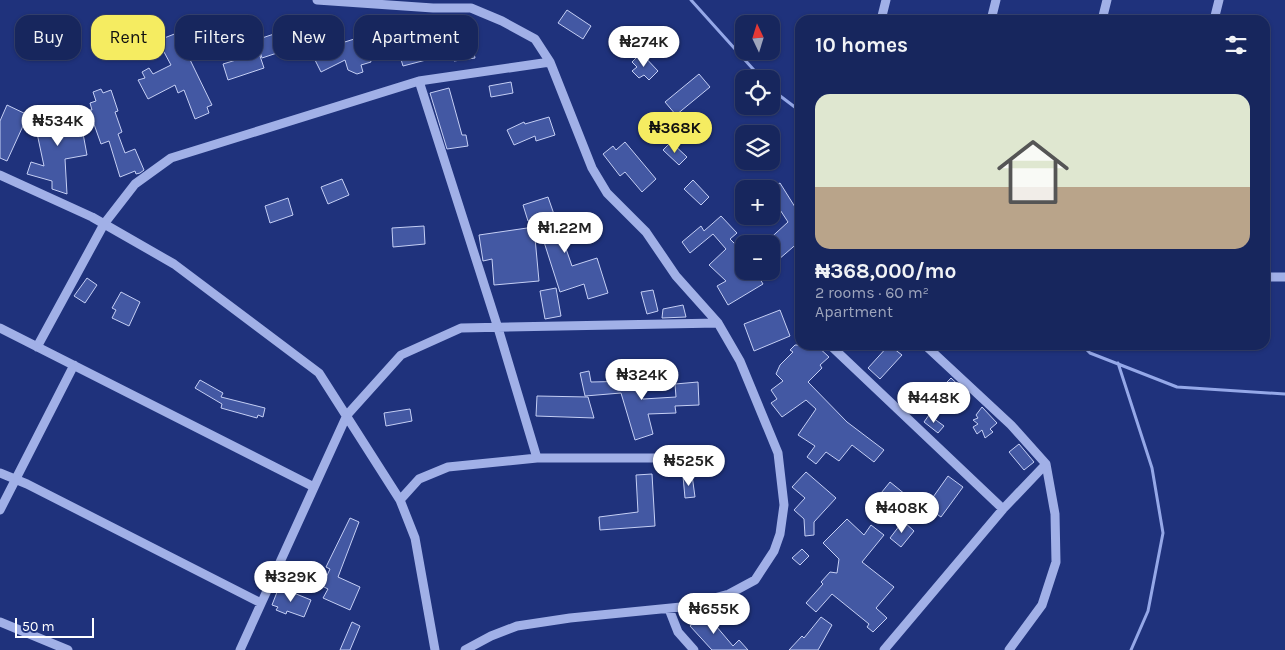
<!DOCTYPE html>
<meta charset="utf-8">
<style>
body{margin:0;font-family:Karla,sans-serif;background:#243266;color:#f1f3f6;height:100vh;display:flex;flex-direction:column;font-size:19px;white-space:nowrap}
*{box-sizing:border-box;margin:0}
p{font-size:16px;color:#9ea5bc}
.icon{flex:none;width:28px;height:28px;fill:none;stroke:currentColor;stroke-width:2;stroke-linecap:round;stroke-linejoin:round}
.map{position:relative;flex:1;overflow:hidden}
.panel{position:absolute;left:795px;top:15px;width:475px;height:335px;display:flex;flex-direction:column;background:#17265d;border-radius:15px;box-shadow:0 1px 4px #0004,0 0 0 1px #364372}
.panel>*{flex:none}
.hud{position:absolute;left:15px;top:15px;width:475px;height:45px;display:flex;gap:10px}
.needle{width:32px;rotate:356deg}
.buttons{position:absolute;left:735px;top:15px;display:grid;gap:10px}
.buttons a{display:grid;place-items:center;width:45px;height:45px;border-radius:10px;background:#17265d;box-shadow:0 1px 4px #0004,0 0 0 1px #364372;font-size:25px}
.scale{position:absolute;left:15px;bottom:12px;width:79px;box-sizing:border-box;padding-left:5px;border:2px solid #fff;border-top:0;font-size:14px;line-height:18px;white-space:nowrap;color:#fff;-webkit-text-stroke:4px #1f327c;paint-order:stroke}
.price{position:absolute;translate:-50% -42px;padding:0 11px;border-radius:18px;background:#fff;color:#222;font-size:16px;line-height:32px;filter:drop-shadow(0 1px 2px #0008)}
.price::after{content:'';position:absolute;left:50%;top:30px;width:15px;height:11px;margin-left:-8px;background:inherit;clip-path:polygon(0 0,100% 0,50% 100%)}
.price.active{background:#f5ec61;color:#111}
ul{padding:0;list-style:none}
li{display:grid;align-content:center;gap:10px;height:265px;padding:0 20px}
li span{display:grid;place-items:center;height:155px;border-radius:15px;color:#555}
li>.icon{margin-inline-start:auto}
span .icon{width:90px;height:90px;fill:#fffc;stroke-width:1}
li b{font-size:21px}
h2{display:flex;justify-content:space-between;align-items:center;height:60px;padding:0 20px;font-size:21px}
.tag{padding:0 18px;border-radius:15px;background:#17265d;box-shadow:0 1px 4px #0004,0 0 0 1px #364372;font-size:18px;line-height:45px}
.tag.active{background:#f5ec61;color:#111}
.map>svg:first-child{display:block}
.lines{fill:none;stroke-linecap:round;stroke-linejoin:round}
.stream{stroke:#95a8e8;stroke-width:3}
.building{fill:#4358a3;stroke:#c5cff5}
.minor{stroke:#a1b0e7;stroke-width:9}
</style>
<div class="map">
<svg width="1285" height="650" viewBox="0 0 1285 650">
<rect width="100%" height="100%" fill="#1f327c"/>
<g class="lines">
<path class="stream" d="M691 0 762 79
M771 89 800 111
M1082 345 1090 353 1177 387 1285 394
M1118 363 1152 468 1163 533 1148 611 1131 650"/>
</g>
<path class="building" d="M567 10 591 26 583 39 558 23Z
M447 24 449 35 420 40 426 60 403 66 396 43 408 40 406 35 422 30V28Z
M292 28 298 46 262 58 256 40Z
M177 33 212 105 207 107 209 113 195 119 184 90 178 93 175 85 148 99 138 80 145 78 142 72 149 68 153 74 171 65 164 52 157 53 154 42Z
M470 34 475 58 454 61 450 37Z
M364 36 371 62 361 65 363 72 357 74 348 70 345 60 321 72 311 52 333 42 335 45Z
M259 53 264 68 228 80 223 64Z
M641 53 658 71 649 80 644 75 639 78 632 71 637 67 632 62Z
M699 74 710 87 676 115 665 102Z
M511 82 513 93 491 97 489 86Z
M449 88 462 135H466L468 146 447 149 430 93Z
M101 89 103 93 111 90 118 111 115 112 122 132 118 134 125 153 135 149 144 170 140 173 136 174 135 171 120 177 109 141 101 144 89 110H92L90 103 96 101 93 92Z
M7 105 28 115 7 161 0 158V121Z
M79 112 87 155 65 159 67 194 52 189V181L27 174 31 162 44 166 34 119Z
M549 117 555 135 536 141 535 136 514 145 507 130 524 122 525 124Z
M625 142 656 179 642 192 625 172 620 176 603 154 613 146 616 150Z
M671 142 687 157 679 165 663 150Z
M342 179 349 195 328 204 321 187Z
M693 180 709 197 701 205 684 189Z
M780 183 800 215V228L796 231 800 236V241L778 260 771 253V244H764L788 222 771 196V188Z
M548 197 572 266 597 258 608 293 588 299 584 284 560 292 537 220 528 221 523 205Z
M288 198 293 215 270 223 265 206Z
M721 216 737 233 730 239 744 253V271H755L763 284 728 305 717 286 726 281 709 265 726 249 713 234 690 253 682 242 701 226 704 231Z
M424 226 425 244 393 247 392 228Z
M534 227 539 281 494 285 492 259 483 261 479 235Z
M87 278 97 285 85 303 74 296Z
M556 288 561 316 545 319 540 291Z
M653 290 658 311 647 314 641 292Z
M121 292 140 302 129 326 112 318 116 310 112 308Z
M683 305 686 317 662 318 663 309Z
M780 310 790 336 754 351 744 324Z
M795 345H816L829 357 820 365 822 368 808 382 847 422 884 450 874 462 852 445 839 461 826 452 816 464 807 457 815 446 798 435 816 409 806 400 782 417 771 403 777 399 771 390 783 381 776 374 780 365 793 352 790 350Z
M889 345 902 355 880 379 868 368Z
M589 371 591 382 638 381 640 397 643 399 676 397 675 384 698 382 699 405 675 406 676 413 648 414 653 434 635 440 621 393 585 396 580 373Z
M951 378 970 396 961 406 958 400 953 405 944 397 948 393 942 387Z
M200 380 223 393 221 397 265 408 263 417 258 415 257 418 221 408 222 404 195 388Z
M537 396 588 397 594 418 536 416Z
M982 407 997 423 990 429 993 432 985 438 982 430 977 434 973 427 978 424 973 420 978 418 976 415Z
M410 409 412 421 386 426 384 413Z
M929 415 944 426 938 433 924 422Z
M1019 444 1034 462 1024 470 1009 452Z
M806 472 836 498 814 522V535L805 536 804 519 794 510 805 498 792 487Z
M652 474 655 526 600 530 599 517 638 512 636 475Z
M692 475 695 497 685 498 683 476Z
M948 476 963 487 941 517 926 507Z
M890 482 916 503 903 518 877 498Z
M350 518 359 522 338 577 360 587 350 610 323 598 328 589 322 586 330 569 326 567Z
M847 519 864 535 871 525 884 535 862 562 894 587 876 608 887 618 873 632 867 627 869 624 832 594 816 612 806 603 823 584 821 582 830 572 837 573 839 559 823 543Z
M903 521 914 531 901 547 890 538Z
M802 549 809 556 800 565 792 558Z
M279 587 311 600 304 617 287 611 286 614 276 610 278 607 272 605Z
M705 613 733 646 739 640 748 650H712L690 626Z
M821 617 832 625 818 650H789L802 636 804 638Z
M352 622 360 626 350 650H340Z"/>
<g class="lines">
<path class="minor" d="M317 0 433 8H471L502 21 535 39 550 62 592 168 607 193 646 232 676 276 718 323 740 361 778 453 784 505 780 534 774 551 755 580 729 594 681 607 570 618 517 626 491 636 465 650
M881 20 886 0
M991 20 996 0
M1102 20 1107 0
M1214 20 1219 0
M419 81 498 328 537 458
M0 175 92 217 174 264 319 373 400 500 415 538 435 650
M1265 277H1285
M0 328 314 487
M830 345 1003 509
M925 345 1011 425 1046 464 1055 514 1056 562 1042 605 1009 650
M37 347 104 224 135 184 171 158 419 81 550 62
M0 473 27 484 261 603
M400 500 419 479 448 467 537 458H719
M0 510 74 365
M669 609 678 632 694 650
M0 622 68 650
M240 650 347 415 401 355 461 328 718 323
M884 650 1003 509 1046 464"/>
</g>
</svg>
<div class="buttons">
<a><svg class="needle" viewBox="-14 -14 28 28"><path d="M0-13l5 13h-10z" fill="#e53935"/><path d="M0 13l5-13h-10z" fill="#9ea5bc"/></svg></a>
<a><svg class="icon" aria-label="locate" viewBox="0 0 24 24"><circle cx="12" cy="12" r="6"/><path d="M12 2v4M12 18v4M2 12h4M18 12h4"/></svg></a>
<a><svg class="icon" aria-label="layers" viewBox="0 0 24 24"><path d="M12 4l9 5-9 5-9-5zM3 14l9 5 9-5"/></svg></a>
<a>+</a>
<a>−</a>
</div>
<div class="scale">50 m</div>
<b class="price" style="left:644px;top:68px">₦274K</b>
<b class="price" style="left:58px;top:147px">₦534K</b>
<b class="price active" style="left:675px;top:154px">₦368K</b>
<b class="price" style="left:565px;top:254px">₦1.22M</b>
<b class="price" style="left:642px;top:401px">₦324K</b>
<b class="price" style="left:934px;top:424px">₦448K</b>
<b class="price" style="left:689px;top:487px">₦525K</b>
<b class="price" style="left:902px;top:534px">₦408K</b>
<b class="price" style="left:291px;top:603px">₦329K</b>
<b class="price" style="left:714px;top:635px">₦655K</b>
<div class="hud">
<a class="tag">Buy</a>
<a class="tag active">Rent</a>
<a class="tag">Filters</a>
<a class="tag">New</a>
<a class="tag">Apartment</a>
</div>
<section class="panel">
<h2>10 homes<svg class="icon" aria-label="filters" viewBox="0 0 24 24"><path d="M4 7h16M4 17h16"/><circle cx="9" cy="7" r="2"/><circle cx="15" cy="17" r="2"/></svg></h2>
<ul>
<li><span style="background:linear-gradient(#dfe7d0 60%,#b9a48a 0)"><svg class="icon" aria-label="home" viewBox="0 0 24 24"><path d="M3 11l9-7 9 7M6 9v11h12V9"/></svg></span><div><b>₦368,000/mo</b><p>2 rooms · 60 m²</p><p>Apartment</p></div></li>
</ul>
</section>
</div>
